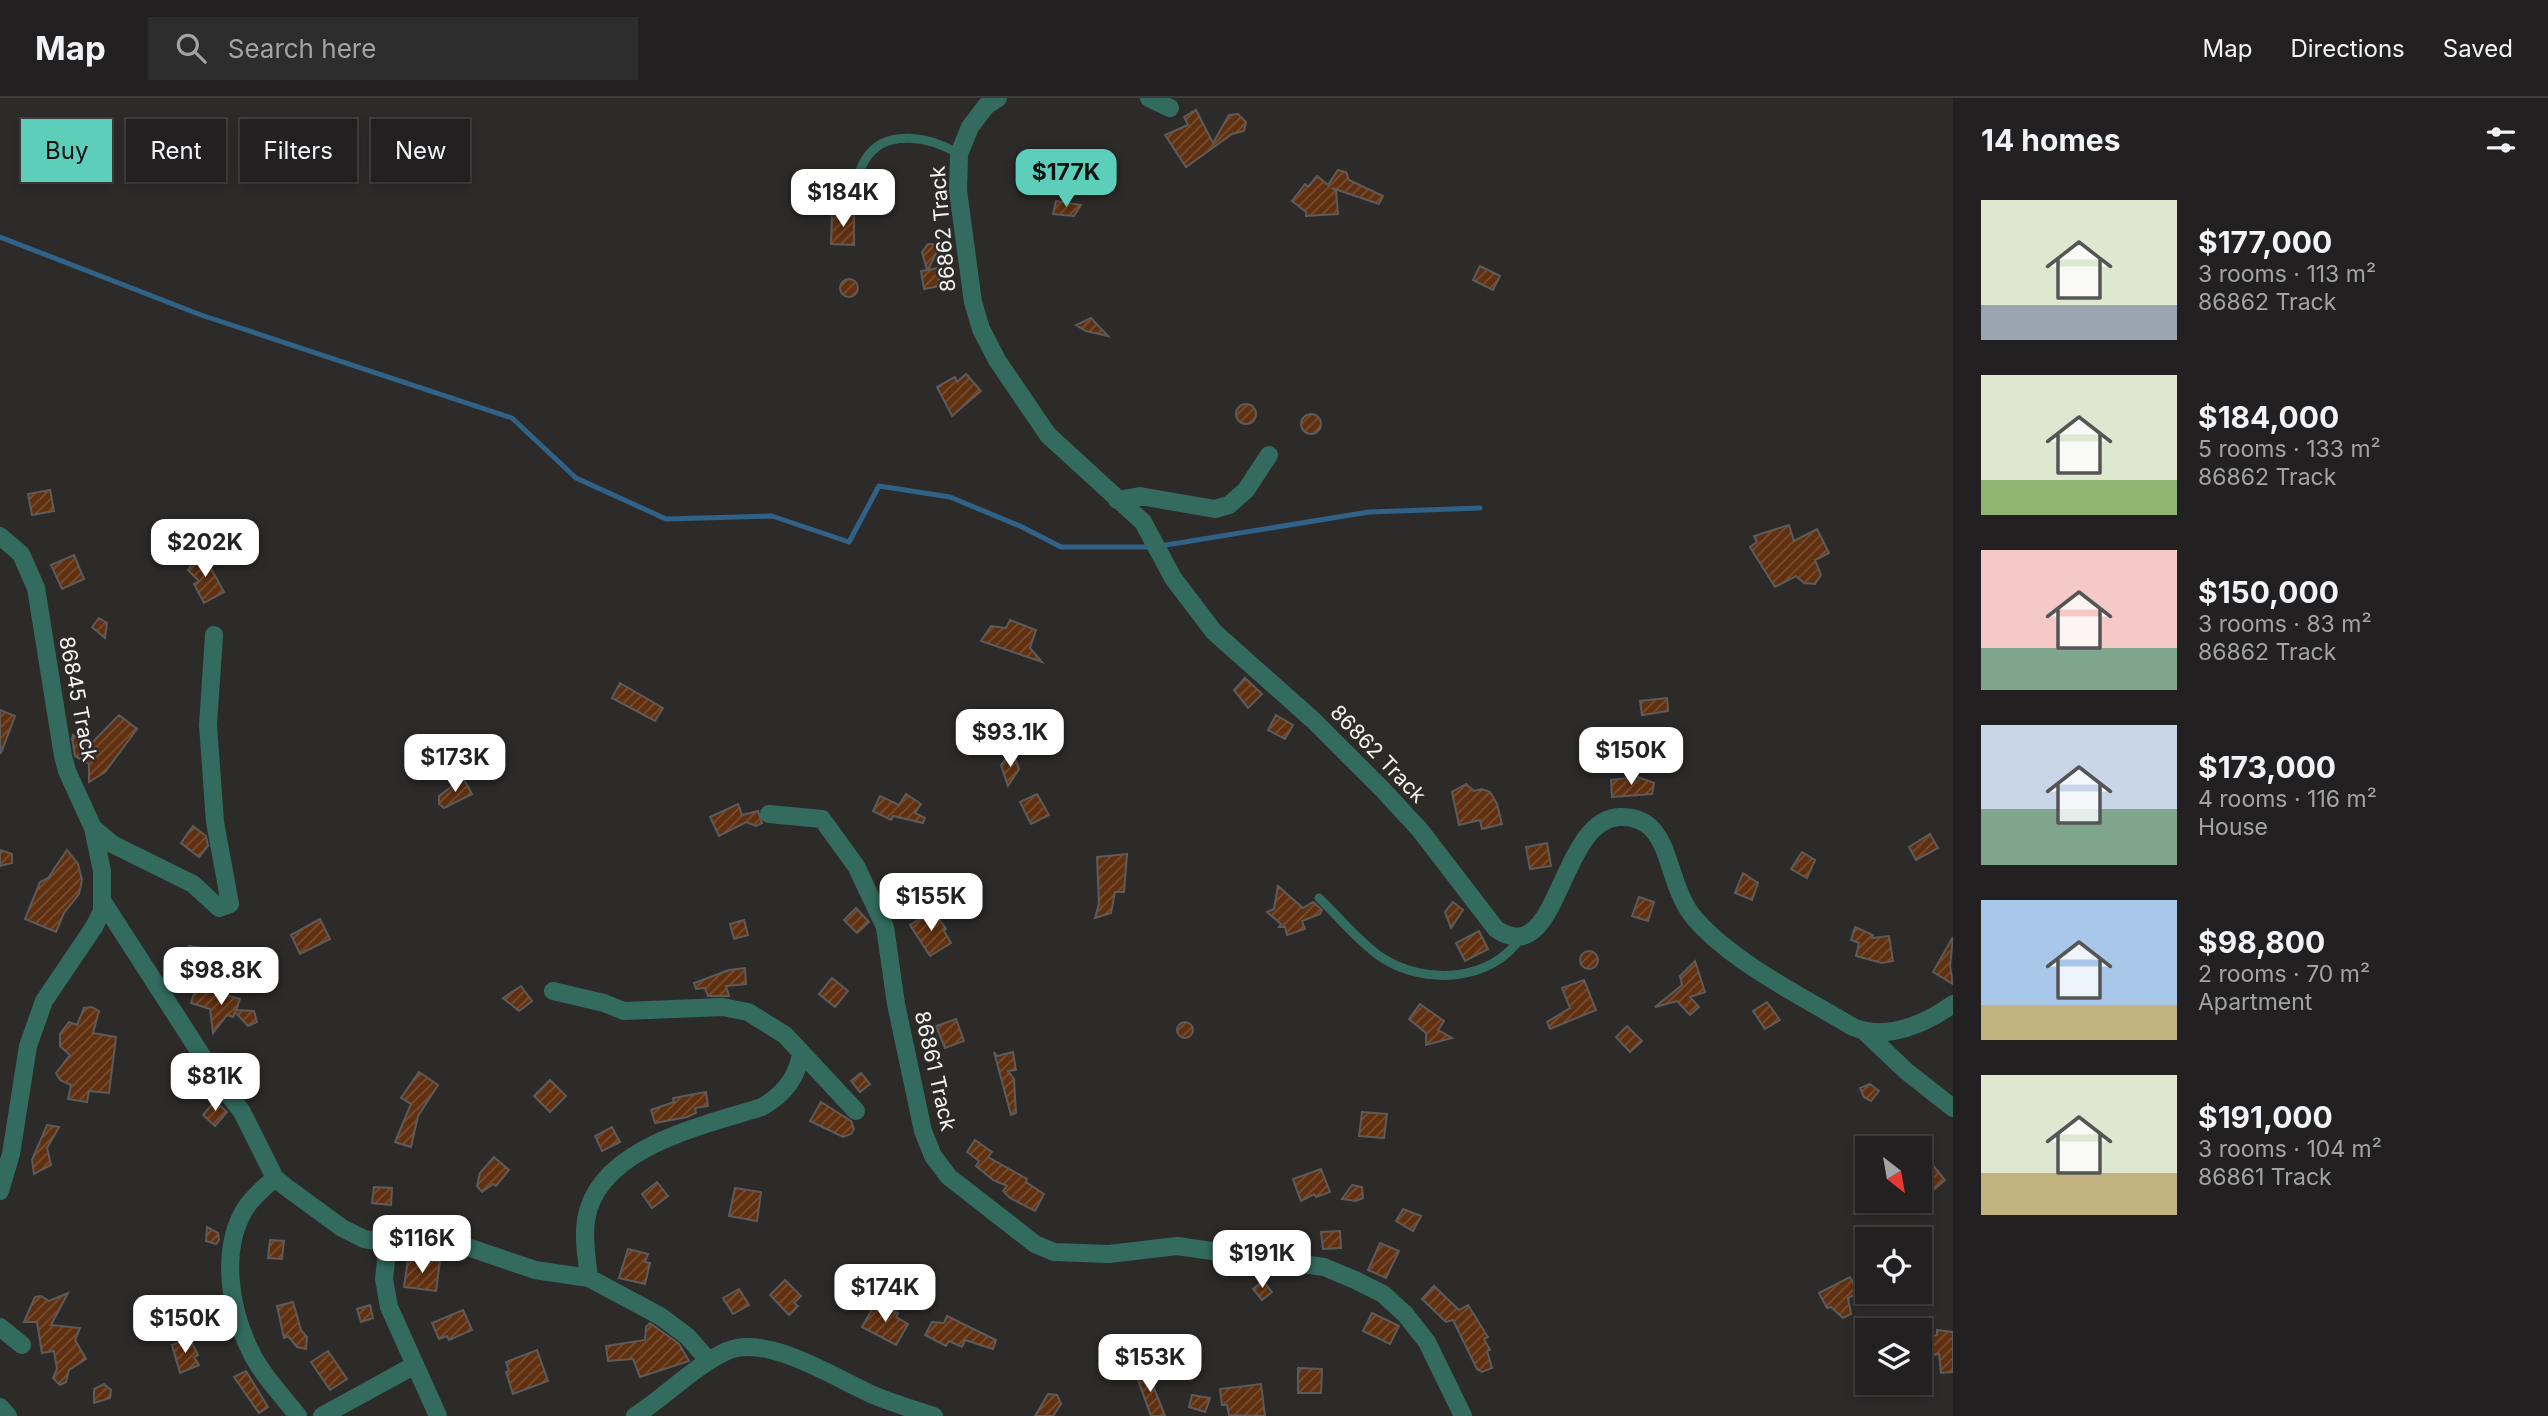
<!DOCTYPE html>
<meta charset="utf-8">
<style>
body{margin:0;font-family:Inter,sans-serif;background:#2e2d2d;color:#f1f3f6;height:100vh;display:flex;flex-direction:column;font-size:26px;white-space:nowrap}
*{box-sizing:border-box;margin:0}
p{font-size:23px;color:#a2a3a5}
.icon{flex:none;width:38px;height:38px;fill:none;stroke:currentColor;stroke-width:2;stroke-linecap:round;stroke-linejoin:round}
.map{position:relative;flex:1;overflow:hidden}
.side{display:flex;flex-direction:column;background:#222020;width:595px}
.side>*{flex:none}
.top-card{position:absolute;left:21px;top:21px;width:665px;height:63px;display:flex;gap:14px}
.needle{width:46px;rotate:149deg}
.tools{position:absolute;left:1855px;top:1038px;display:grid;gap:14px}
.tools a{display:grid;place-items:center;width:77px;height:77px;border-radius:0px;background:#222020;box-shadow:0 4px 10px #0003,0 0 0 2px #3f3e3e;font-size:35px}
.price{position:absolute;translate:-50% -60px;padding:0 16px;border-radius:14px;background:#fff;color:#222;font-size:23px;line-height:46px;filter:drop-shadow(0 2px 4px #0008)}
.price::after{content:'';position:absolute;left:50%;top:42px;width:21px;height:16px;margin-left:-10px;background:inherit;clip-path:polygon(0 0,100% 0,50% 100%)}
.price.selected{background:#5cceba;color:#111}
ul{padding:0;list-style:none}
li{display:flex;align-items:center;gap:21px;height:175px;padding:0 28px}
li span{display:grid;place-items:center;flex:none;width:196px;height:140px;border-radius:0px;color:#555}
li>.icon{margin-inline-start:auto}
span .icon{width:84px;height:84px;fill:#fffc;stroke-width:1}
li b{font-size:30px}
h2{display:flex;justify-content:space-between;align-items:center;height:84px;padding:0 28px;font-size:30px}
.chip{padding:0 24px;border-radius:0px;background:#222020;box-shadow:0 4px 10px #0003,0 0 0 2px #3f3e3e;font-size:24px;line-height:63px}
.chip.selected{background:#5cceba;color:#111}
header{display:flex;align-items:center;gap:42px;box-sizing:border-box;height:98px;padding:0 35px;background:#222020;border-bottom:2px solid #3f3e3e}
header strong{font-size:33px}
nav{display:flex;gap:38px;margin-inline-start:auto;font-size:24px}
.search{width:490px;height:63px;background:#2e2d2d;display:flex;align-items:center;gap:18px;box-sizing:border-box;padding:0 24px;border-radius:0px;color:#a2a3a5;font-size:26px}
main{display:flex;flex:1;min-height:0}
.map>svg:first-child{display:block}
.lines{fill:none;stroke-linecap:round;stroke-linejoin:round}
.stream{stroke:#306187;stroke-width:5}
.building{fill:url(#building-hatch);stroke:#5d5b59;stroke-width:2}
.lane{stroke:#336c5f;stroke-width:9}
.street{stroke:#336c5f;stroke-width:18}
.labels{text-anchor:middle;stroke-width:5;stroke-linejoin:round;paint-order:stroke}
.street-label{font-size:21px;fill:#f5f4f3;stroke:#2d2b2a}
</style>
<header>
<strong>Map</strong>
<div class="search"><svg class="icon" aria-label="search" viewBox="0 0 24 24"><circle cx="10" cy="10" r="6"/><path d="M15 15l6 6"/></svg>Search here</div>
<nav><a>Map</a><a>Directions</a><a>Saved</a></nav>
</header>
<main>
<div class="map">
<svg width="1953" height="1318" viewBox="0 0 1953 1318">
<defs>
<pattern id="building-hatch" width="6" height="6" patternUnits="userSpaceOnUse" patternTransform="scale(1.75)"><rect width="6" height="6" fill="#603010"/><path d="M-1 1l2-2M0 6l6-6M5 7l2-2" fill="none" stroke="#774f33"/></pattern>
</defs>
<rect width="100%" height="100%" fill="#2d2b2a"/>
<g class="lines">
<path class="stream" d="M0 139 201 217 512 320 576 380 666 421 772 418 849 444 879 388 950 399 1020 428 1061 449H1151
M1160 448 1369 414 1480 410"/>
</g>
<path class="building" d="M1196 12 1213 45 1229 17 1238 16 1246 24 1244 33 1232 36 1186 69 1165 37 1188 27 1184 19Z
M1086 64 1097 69 1089 89 1077 84Z
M1338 72 1346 74 1349 82 1383 98 1379 106 1332 90 1336 93 1338 116 1306 118V114L1292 103 1305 86 1308 89 1317 78 1328 87Z
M1056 103 1081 107 1074 118 1053 116Z
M832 115 854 116V147L831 146Z
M928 146H933L938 151 928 172 937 170 940 188 924 191 921 173 927 172 922 154Z
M1480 168 1500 178 1493 192 1473 182Z
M840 190a9 9 0 1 1 18 0a9 9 0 1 1-18 0Z
M1091 220 1108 238 1086 233 1076 227Z
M966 276 981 293 952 318 937 289 955 279 957 284Z
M1236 316a10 10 0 1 1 20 0a10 10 0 1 1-20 0Z
M1301 326a10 10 0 1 1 20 0a10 10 0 1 1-20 0Z
M50 392 54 413 32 417 28 396Z
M1789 427 1794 443 1817 431 1829 455 1815 462 1821 477 1815 486 1804 485 1796 478 1775 489 1750 449 1757 444 1754 438Z
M201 452 224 494 204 505 194 486 199 483 188 472Z
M74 457 84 481 62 491 51 467Z
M99 520 107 525 105 540 92 529Z
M1010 522 1036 532 1030 550 1042 564 981 543 991 528 1006 530Z
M1245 580 1262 596 1248 610 1234 592Z
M620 585 663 610 655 623 612 600Z
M1667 600 1668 613 1642 617 1640 603Z
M0 612 15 618 1 655H0Z
M119 617 137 631 105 674 89 684V666L75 658 72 640 73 637 90 647Z
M1276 617 1293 627 1285 641 1268 632Z
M1015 660 1019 671 1008 688 1001 667 1006 661Z
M1638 679 1654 685 1652 696 1612 699 1611 682Z
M463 680 472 696 444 710 439 706V698Z
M1466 686 1474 693 1482 691 1490 694 1497 706 1502 726 1482 731 1480 722 1459 727 1452 694Z
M906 696 921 706 915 715 925 720 923 725 893 718 891 722 873 713 880 698 899 707Z
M1037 696 1049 717 1031 726 1020 704Z
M738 706 742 717 758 713 762 725 756 728 746 724 719 738 710 719Z
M193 728 206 738 208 748 199 759 181 745Z
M1930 736 1938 750 1916 762 1909 749Z
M1547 745 1551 768 1530 771 1526 749Z
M0 752 12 756V765L0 768Z
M67 752 78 766 82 782 79 796 64 815 56 834 25 821 40 784 48 780Z
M1802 754 1815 762 1807 780 1791 771Z
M1127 756 1124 794H1115L1111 815 1095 820 1099 806 1097 759Z
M1743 775 1758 785 1752 802 1735 795Z
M920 783 927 795 913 803 906 792Z
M1278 788 1303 810 1313 804 1322 812 1320 816 1302 823 1305 831 1287 837 1285 829H1279L1281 826 1267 814 1274 811Z
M1639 799 1654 804 1648 823 1632 818Z
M1453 804 1463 812 1451 830 1445 814Z
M856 810 869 824 857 835 844 822Z
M933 812 946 831 944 833 951 845 930 858 910 827Z
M320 821 330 841 300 856 291 837Z
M744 822 748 837 734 841 730 826Z
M1855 829 1873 837 1872 840 1889 838 1893 863 1882 865 1856 858 1859 845 1851 842Z
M1479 833 1488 851 1465 863 1456 845Z
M1953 839 1950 868 1953 886 1933 874Z
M189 848 209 851 207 867 186 864Z
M1580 862a9 9 0 1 1 18 0a9 9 0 1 1-18 0Z
M1695 863 1705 894 1690 899 1699 909 1690 917 1677 903 1655 909 1682 887 1680 878Z
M745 870 746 886 726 888 729 898H708L705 890 696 891 694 885 729 872Z
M832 880 848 893 835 909 819 896Z
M1584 882 1596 912 1550 931 1547 924 1570 910 1562 890Z
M521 888 532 903 519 913 503 900Z
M196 889 240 901 236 912 254 913 257 924 248 928 235 914 233 919 227 917 213 935 210 911 191 905Z
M1767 904 1780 922 1765 931 1753 913Z
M1420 906 1444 923 1438 932 1452 940 1426 947V935L1409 921Z
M92 909 99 913 93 935 116 939 109 995 89 993 87 1004 68 1001 71 987 60 982 56 975 70 957 60 948V936L69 924 77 927 84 910Z
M956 921 964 943 945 950 936 928Z
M1177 932a8 8 0 1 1 16 0a8 8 0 1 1-16 0Z
M1627 928 1642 943 1630 954 1616 939Z
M994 954 997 958 1013 954 1016 972 1008 973 1014 981 1016 1015 1011 1017Z
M419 974 438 987 418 1018 411 1049 395 1044 411 1006 401 1000Z
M861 975 870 986 860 994 851 983Z
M550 982 566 998 550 1014 534 998Z
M1870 986 1879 993 1871 1003 1864 999 1860 990Z
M706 994 708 1008 695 1010 696 1015 687 1019 655 1025 651 1012 674 1004 673 1000Z
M215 1003 227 1014 215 1028 203 1017Z
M821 1004 851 1023 854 1031 851 1036 843 1039 810 1023Z
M1362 1014 1387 1016 1384 1040 1359 1038Z
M47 1027 59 1029 47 1050 51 1067 34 1076 32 1062Z
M612 1029 620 1044 602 1053 595 1038Z
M975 1042 992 1054 988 1059 1027 1081 1026 1084 1044 1096 1035 1113 1010 1100 1003 1093 1007 1088 993 1082 976 1068 979 1063 967 1054Z
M494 1059 509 1072 496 1088 493 1086 482 1094 477 1088 480 1075Z
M1931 1065 1945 1082 1932 1093 1920 1078Z
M1321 1071 1330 1094 1316 1099 1314 1096 1301 1103 1293 1081Z
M657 1084 668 1098 652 1110 642 1096Z
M1352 1087 1362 1089 1363 1100 1356 1103 1342 1101Z
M374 1089 392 1090 391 1107 372 1105Z
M735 1090 761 1094 757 1123 729 1118Z
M1403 1111 1421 1118 1413 1133 1396 1123Z
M207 1129 218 1135 219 1142 216 1146 206 1143Z
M1340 1133 1341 1150 1323 1151 1321 1134Z
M270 1142 284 1143 282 1161 268 1160Z
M1380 1145 1399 1153 1386 1180 1368 1172Z
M628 1151 648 1156 645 1164 650 1165 645 1186 619 1180Z
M408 1161 440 1163 436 1193 404 1189Z
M1850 1179 1858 1195 1848 1200 1851 1216 1843 1220 1831 1209 1827 1210 1819 1195Z
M785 1182 801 1198 794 1205 798 1208 789 1217 770 1197Z
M1263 1183 1272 1194 1262 1202 1253 1191Z
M1434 1188 1459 1212 1468 1207 1488 1239 1484 1241 1490 1252 1487 1253 1492 1270 1482 1274 1477 1271 1453 1222 1446 1224 1422 1201Z
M739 1191 749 1207 733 1216 723 1200Z
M68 1195 51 1227 80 1230 75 1242 86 1261 69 1272 66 1284 60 1287 53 1280 57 1271 54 1253 42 1255 37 1224H24L35 1199 41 1198 49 1203Z
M293 1204 301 1232 307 1239 306 1251 297 1249 288 1238 284 1240 277 1208Z
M875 1206 898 1215 896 1219 908 1226 896 1247 862 1229Z
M370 1207 373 1220 361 1224 357 1211Z
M463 1212 472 1232 449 1242 447 1238 439 1241 432 1225Z
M1372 1215 1399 1228 1390 1246 1363 1233Z
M947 1218 996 1242 993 1251 965 1242 962 1249 949 1243 946 1248 925 1237 932 1224 944 1225Z
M650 1225 679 1246 689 1263 640 1279 633 1261 608 1263 606 1248 645 1242 646 1229Z
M1937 1232 1953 1234V1274L1941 1275 1939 1256 1926 1258 1924 1243 1928 1242 1927 1239 1937 1237Z
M190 1240 198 1257 194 1259 199 1267 180 1275 172 1247Z
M537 1252 548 1283 513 1296 506 1274 509 1273 506 1264Z
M328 1253 347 1281 330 1292 311 1264Z
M1298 1270 1322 1271 1321 1295H1298Z
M1147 1272 1165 1318H1151L1136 1276Z
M246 1273 268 1309 259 1315 234 1279Z
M104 1286 111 1292 110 1300 94 1305V1291Z
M1261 1286 1265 1318 1229 1317 1227 1307H1222L1220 1291Z
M1048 1296 1057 1297 1061 1306 1053 1318H1035Z
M1192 1297 1210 1300 1205 1314 1189 1309Z"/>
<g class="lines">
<path class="lane" d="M849 103C854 90 858 74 865 62 885 28 933 40 959 56
M1319 800C1339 819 1359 844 1381 859 1424 888 1492 884 1521 839"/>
<path class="street" d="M998 0 986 8 970 29 959 56 958 93 973 204 981 231 997 262 1048 337 1143 424 1173 480 1214 534 1313 622 1383 692 1420 732 1496 831C1560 874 1558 721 1620 719 1647 718 1660 736 1667 759 1675 781 1680 804 1696 822 1734 865 1803 899 1853 929 1887 943 1925 926 1953 906
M1149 0 1170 10
M1117 402 1140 398 1215 411 1229 407 1246 392 1269 357
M0 438 21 456 36 490 63 658 67 673 93 730 102 773V813L94 829 44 903 28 948 11 1056 0 1093
M769 716 822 721 856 768 885 829 896 906 923 1033 933 1058 949 1079 1035 1146 1054 1154 1109 1156 1177 1148 1324 1169 1355 1182 1383 1196 1405 1216 1427 1244 1463 1318
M93 730 112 746 193 786 219 810 230 806 215 724 208 627 214 537
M103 804 217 981 242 1014 275 1080 286 1089 342 1130 364 1141 388 1145 453 1144 535 1172 589 1180 660 1218 687 1238 709 1263
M553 893 604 905 624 913 723 909 748 914 785 937 856 1013
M1865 934 1906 973 1953 1010
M275 1080C265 1089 252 1099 245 1111 220 1152 230 1211 250 1252 261 1276 282 1297 298 1318
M388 1145 384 1181 389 1209 438 1318
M589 1180C587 1161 583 1141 586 1122 597 1049 705 1027 762 1009 783 997 798 979 801 954
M0 1229 22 1247
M0 1309 8 1318
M322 1318 415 1267
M635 1318C666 1298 694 1268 727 1253 769 1235 839 1283 878 1299 896 1306 915 1312 934 1318"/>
</g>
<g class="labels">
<g class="street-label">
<text transform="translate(943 131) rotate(-95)" y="7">86862 Track</text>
<text transform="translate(78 601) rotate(79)" y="7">86845 Track</text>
<text transform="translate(1378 656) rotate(46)" y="7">86862 Track</text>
<text transform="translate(935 973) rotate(77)" y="7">86861 Track</text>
</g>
</g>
</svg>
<div class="tools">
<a><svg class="needle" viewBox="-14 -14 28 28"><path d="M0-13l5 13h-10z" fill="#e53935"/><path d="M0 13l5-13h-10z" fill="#a2a3a5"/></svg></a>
<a><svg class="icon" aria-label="locate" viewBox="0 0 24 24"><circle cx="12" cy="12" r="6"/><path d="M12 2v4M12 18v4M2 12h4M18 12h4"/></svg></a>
<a><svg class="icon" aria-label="layers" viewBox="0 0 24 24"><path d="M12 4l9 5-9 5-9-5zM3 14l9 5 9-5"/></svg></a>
</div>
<b class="price selected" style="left:1066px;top:111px">$177K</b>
<b class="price" style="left:843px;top:131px">$184K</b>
<b class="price" style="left:205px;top:481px">$202K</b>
<b class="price" style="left:1010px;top:671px">$93.1K</b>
<b class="price" style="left:1631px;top:689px">$150K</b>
<b class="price" style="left:455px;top:696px">$173K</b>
<b class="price" style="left:931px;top:835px">$155K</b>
<b class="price" style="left:221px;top:909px">$98.8K</b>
<b class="price" style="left:215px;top:1015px">$81K</b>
<b class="price" style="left:422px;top:1177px">$116K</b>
<b class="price" style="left:1262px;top:1192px">$191K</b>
<b class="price" style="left:885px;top:1226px">$174K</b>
<b class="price" style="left:185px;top:1257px">$150K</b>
<b class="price" style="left:1150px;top:1296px">$153K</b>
<div class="top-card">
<a class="chip selected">Buy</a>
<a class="chip">Rent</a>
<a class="chip">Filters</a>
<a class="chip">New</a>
</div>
</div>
<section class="side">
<h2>14 homes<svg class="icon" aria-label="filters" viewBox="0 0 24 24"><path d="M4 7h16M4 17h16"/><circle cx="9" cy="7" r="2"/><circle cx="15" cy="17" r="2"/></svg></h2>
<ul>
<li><span style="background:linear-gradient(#dfe7d0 75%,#9aa5b1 0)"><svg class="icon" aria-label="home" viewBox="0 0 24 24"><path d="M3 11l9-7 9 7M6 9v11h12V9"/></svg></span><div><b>$177,000</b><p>3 rooms · 113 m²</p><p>86862 Track</p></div></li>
<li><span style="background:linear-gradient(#dfe7d0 75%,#8fb573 0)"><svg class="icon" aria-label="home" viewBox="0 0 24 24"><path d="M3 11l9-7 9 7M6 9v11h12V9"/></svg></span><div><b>$184,000</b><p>5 rooms · 133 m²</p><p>86862 Track</p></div></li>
<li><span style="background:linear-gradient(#f6c9c9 70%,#7fa58c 0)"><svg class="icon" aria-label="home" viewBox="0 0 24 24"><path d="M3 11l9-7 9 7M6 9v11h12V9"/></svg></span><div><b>$150,000</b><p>3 rooms · 83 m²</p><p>86862 Track</p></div></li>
<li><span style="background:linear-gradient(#c9d6e8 60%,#7fa58c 0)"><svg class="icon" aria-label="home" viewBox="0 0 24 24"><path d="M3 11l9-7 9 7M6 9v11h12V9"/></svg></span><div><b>$173,000</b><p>4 rooms · 116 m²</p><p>House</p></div></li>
<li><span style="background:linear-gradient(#a9c7e8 75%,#c2b280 0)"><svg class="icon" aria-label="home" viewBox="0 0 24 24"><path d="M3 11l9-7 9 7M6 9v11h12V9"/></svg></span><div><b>$98,800</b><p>2 rooms · 70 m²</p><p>Apartment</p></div></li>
<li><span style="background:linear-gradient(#dfe7d0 70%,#c2b280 0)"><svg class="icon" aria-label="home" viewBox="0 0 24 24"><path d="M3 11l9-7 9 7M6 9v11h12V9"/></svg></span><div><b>$191,000</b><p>3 rooms · 104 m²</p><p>86861 Track</p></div></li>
</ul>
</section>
</main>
